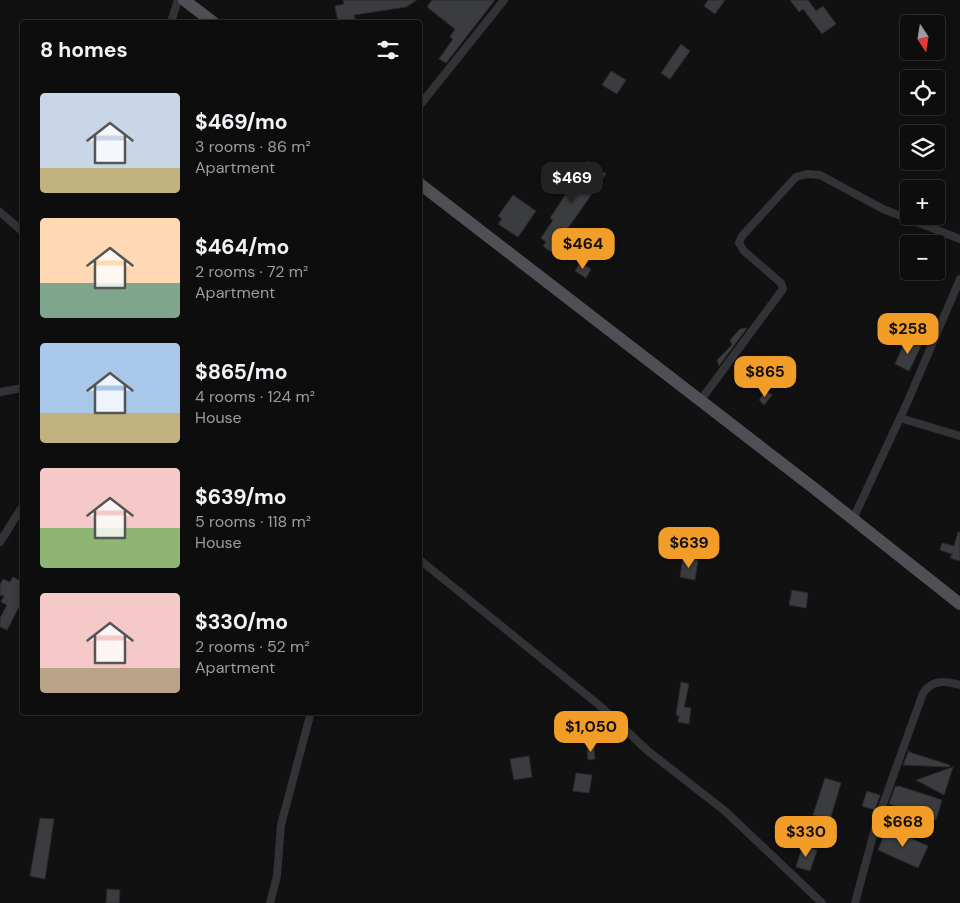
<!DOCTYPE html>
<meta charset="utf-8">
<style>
body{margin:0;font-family:"DM Sans",sans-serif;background:#1b1b1c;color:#f1f3f6;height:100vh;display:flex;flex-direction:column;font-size:19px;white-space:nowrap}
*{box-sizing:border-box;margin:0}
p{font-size:16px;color:#9a9c9e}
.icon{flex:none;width:28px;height:28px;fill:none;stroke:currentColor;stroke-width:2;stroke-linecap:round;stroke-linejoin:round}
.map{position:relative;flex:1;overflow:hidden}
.details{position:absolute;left:20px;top:20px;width:402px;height:695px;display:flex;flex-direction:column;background:#0d0d0e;border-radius:5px;box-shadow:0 2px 8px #0003,0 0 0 1px #2d2d2e}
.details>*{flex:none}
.needle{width:32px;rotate:168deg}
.controls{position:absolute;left:900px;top:15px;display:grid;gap:10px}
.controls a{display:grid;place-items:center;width:45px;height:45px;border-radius:5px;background:#0d0d0e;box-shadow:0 2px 8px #0003,0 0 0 1px #2d2d2e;font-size:25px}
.price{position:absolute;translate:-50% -42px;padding:0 11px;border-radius:10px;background:#f29d28;color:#111;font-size:16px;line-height:32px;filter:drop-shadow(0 1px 2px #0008)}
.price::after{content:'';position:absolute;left:50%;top:30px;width:15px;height:11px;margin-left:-8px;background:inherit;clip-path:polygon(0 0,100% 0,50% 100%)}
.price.active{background:#222;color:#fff}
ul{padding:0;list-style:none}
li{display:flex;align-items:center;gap:15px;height:125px;padding:0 20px}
li span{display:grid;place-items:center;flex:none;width:140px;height:100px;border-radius:5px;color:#555}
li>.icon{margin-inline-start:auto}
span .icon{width:60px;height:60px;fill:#fffc;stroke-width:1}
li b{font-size:21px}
h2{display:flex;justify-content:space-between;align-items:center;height:60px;padding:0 20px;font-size:21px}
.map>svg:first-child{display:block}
.building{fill:#3b3c3f;stroke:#2b2b2e}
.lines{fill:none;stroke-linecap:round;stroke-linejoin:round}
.minor{stroke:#323337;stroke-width:8}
.primary{stroke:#4e5056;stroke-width:12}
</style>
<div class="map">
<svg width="960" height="903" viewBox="0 0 960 903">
<rect width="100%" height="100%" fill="#111112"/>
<path class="building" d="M343 0H417L406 7 354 15 356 22H338L335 6 344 4Z
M432 0H495L446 63 439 59 453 39 450 37 455 29 427 7Z
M708 0H725L715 14 704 6Z
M790 0H808L816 11 823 6 836 24 822 34 803 9 799 12Z
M681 44 690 51 670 79 661 73Z
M611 71 626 80 617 94 602 85Z
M588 161 606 174 551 252 543 246 546 242 541 238 553 220 550 218Z
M513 195 536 211 518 237 498 224 502 219 498 216Z
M580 263 591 269 586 278 575 271Z
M747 328 719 366 717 360 732 345 730 340 740 329Z
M906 339 921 346 909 371 895 364Z
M766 391 772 395 764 405 759 400Z
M958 532H960V561L950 558 952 554 940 550 942 543 954 546Z
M683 558 698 560 695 580 680 577Z
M13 577 22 582V601L7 630 0 627V618L7 605 1 602 4 596 0 595V585L3 579 10 582Z
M792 590 808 593 806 608 789 605Z
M681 682 689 684 684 707 691 708 689 724 678 722 679 716 676 715Z
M594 746 595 759 588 760 587 747Z
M909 750V752L950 765 949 767 903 765Z
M529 756 532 777 514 780 510 759Z
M953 767 944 795 916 780Z
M576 773 592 775 589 793 573 791Z
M825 778 841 783 830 820 813 815Z
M899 786 942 800 936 820 929 818 928 822 920 820 922 815 889 804 895 787Z
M867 791 880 795 875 810 862 806Z
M40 818 54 819 45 879 30 876Z
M887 828 928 846 918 868 878 850Z
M803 845 817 850 810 871 796 867Z
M107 889 120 890 119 903H106Z"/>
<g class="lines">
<path class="minor" d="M171 22 178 0
M420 105 504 0
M0 212 22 231
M0 392 22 388
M700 401 783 289 781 283 744 251 739 243 742 236 796 177 807 174 820 175 883 209 960 239
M900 418 960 436
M853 519 907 403 960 279
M0 542 22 507
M420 560 599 705 648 751 725 811 822 903
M270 903 277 876 281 825 311 712
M855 903 877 821 923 693C933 679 945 681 960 685"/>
<path class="primary" d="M184 0 213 22
M420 184 815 489 960 604"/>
</g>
</svg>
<div class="controls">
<a><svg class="needle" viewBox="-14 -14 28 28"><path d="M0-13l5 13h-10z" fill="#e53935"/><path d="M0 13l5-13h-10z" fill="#9a9c9e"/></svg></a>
<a><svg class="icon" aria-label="locate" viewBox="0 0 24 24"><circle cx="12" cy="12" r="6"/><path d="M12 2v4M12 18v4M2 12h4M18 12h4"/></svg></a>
<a><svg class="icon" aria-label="layers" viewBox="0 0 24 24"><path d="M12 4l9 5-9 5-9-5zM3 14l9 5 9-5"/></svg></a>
<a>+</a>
<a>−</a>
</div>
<b class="price active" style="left:572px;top:204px">$469</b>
<b class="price" style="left:583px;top:270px">$464</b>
<b class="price" style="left:908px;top:355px">$258</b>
<b class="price" style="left:765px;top:398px">$865</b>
<b class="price" style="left:689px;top:569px">$639</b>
<b class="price" style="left:591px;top:753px">$1,050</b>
<b class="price" style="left:903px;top:848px">$668</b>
<b class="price" style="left:806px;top:858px">$330</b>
<section class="details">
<h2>8 homes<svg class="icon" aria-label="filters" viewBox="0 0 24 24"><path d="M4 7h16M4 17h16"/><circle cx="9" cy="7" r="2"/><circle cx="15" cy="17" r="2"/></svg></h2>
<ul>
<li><span style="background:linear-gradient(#c9d6e8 75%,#c2b280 0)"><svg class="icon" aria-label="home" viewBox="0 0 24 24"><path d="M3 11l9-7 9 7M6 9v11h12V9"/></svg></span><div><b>$469/mo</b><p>3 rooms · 86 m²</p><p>Apartment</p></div></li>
<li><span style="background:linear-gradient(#ffd9b3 65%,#7fa58c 0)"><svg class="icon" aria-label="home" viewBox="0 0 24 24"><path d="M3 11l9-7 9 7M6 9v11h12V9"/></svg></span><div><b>$464/mo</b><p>2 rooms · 72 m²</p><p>Apartment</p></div></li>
<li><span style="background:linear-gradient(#a9c7e8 70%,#c2b280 0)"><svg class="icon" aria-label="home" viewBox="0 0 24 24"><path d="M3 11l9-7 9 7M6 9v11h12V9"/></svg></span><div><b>$865/mo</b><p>4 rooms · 124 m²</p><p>House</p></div></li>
<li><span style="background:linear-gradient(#f6c9c9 60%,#8fb573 0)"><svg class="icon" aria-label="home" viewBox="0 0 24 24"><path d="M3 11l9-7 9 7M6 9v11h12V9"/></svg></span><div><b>$639/mo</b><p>5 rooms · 118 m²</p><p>House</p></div></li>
<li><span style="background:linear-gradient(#f6c9c9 75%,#b9a48a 0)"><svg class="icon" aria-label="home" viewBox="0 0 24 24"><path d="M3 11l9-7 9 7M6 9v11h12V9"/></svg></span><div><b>$330/mo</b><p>2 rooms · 52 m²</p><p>Apartment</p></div></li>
</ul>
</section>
</div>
